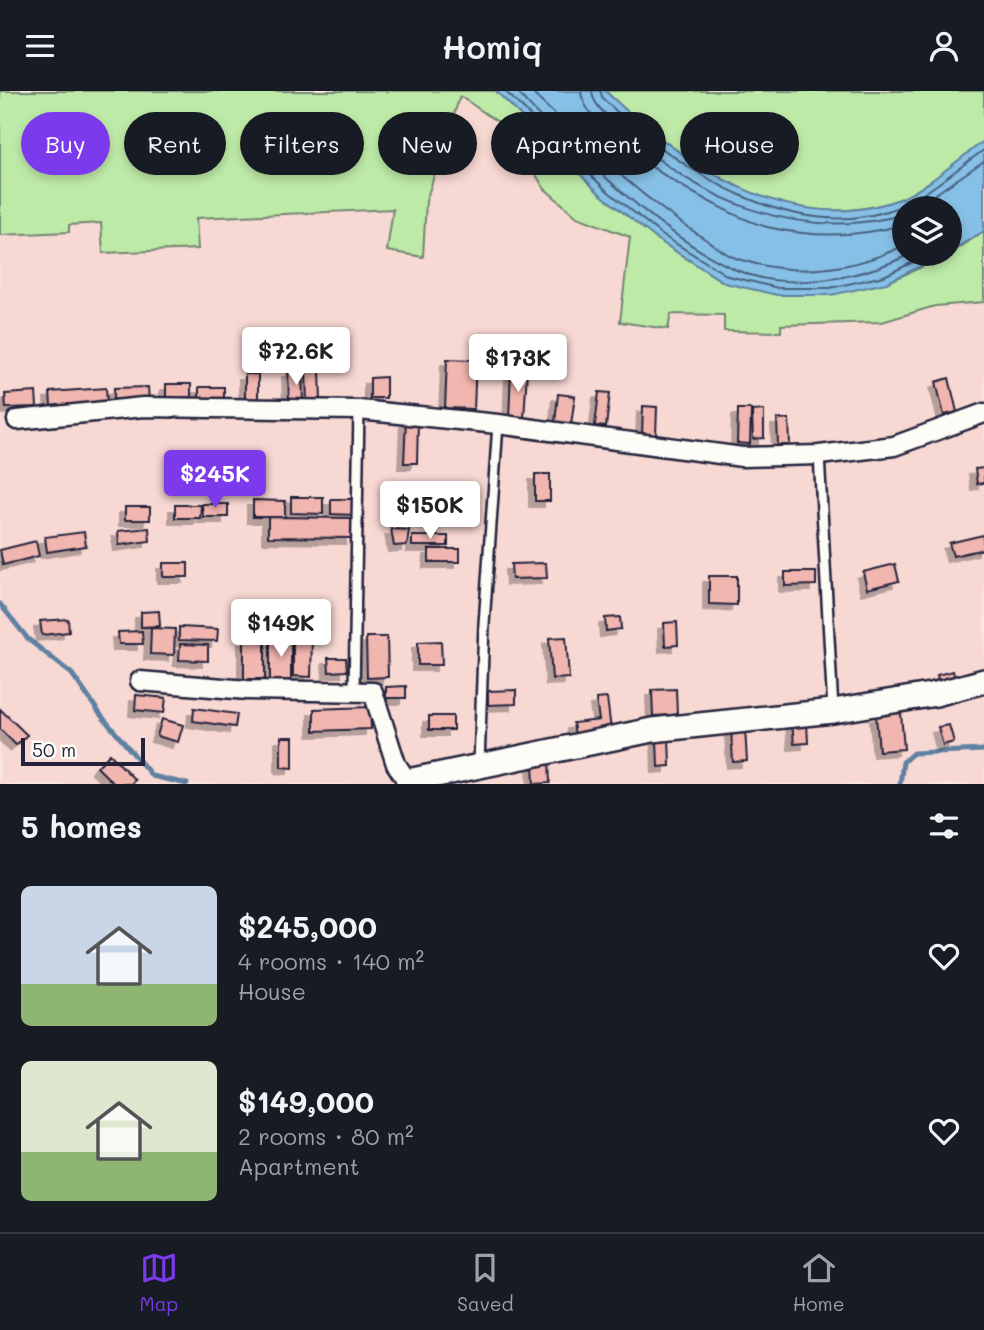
<!DOCTYPE html>
<meta charset="utf-8">
<style>
body{margin:0;font-family:Mali,sans-serif;background:#242831;color:#f1f3f6;height:100vh;display:flex;flex-direction:column;font-size:26px;white-space:nowrap}
*{box-sizing:border-box;margin:0}
p{font-size:23px;color:#9ea1a6}
.icon{flex:none;width:38px;height:38px;fill:none;stroke:currentColor;stroke-width:2;stroke-linecap:round;stroke-linejoin:round}
.map{position:relative;height:693px;overflow:hidden}
.sheet{display:flex;flex-direction:column;background:#171b24;flex:1}
.sheet>*{flex:none}
.hud{position:absolute;left:21px;top:21px;width:943px;height:63px;display:flex;gap:14px}
.controls{position:absolute;left:892px;top:105px;display:grid;gap:14px}
.controls a{display:grid;place-items:center;width:70px;height:70px;border-radius:50%;background:#171b24;box-shadow:0 4px 10px #0003;font-size:35px}
.scale{position:absolute;left:21px;bottom:18px;width:124px;box-sizing:border-box;padding-left:7px;border:4px solid #22223b;border-top:0;font-size:19px;line-height:24px;white-space:nowrap;color:#22223b;-webkit-text-stroke:5px #fdfcf7;paint-order:stroke}
.price{position:absolute;translate:-50% -60px;padding:0 16px;border-radius:7px;background:#fff;color:#222;font-size:23px;line-height:46px;filter:drop-shadow(0 2px 4px #0008)}
.price::after{content:'';position:absolute;left:50%;top:42px;width:21px;height:16px;margin-left:-10px;background:inherit;clip-path:polygon(0 0,100% 0,50% 100%)}
.price.selected{background:#7c3aed;color:#fff}
ul{padding:0;list-style:none}
li{display:flex;align-items:center;gap:21px;height:175px;padding:0 21px}
li span{display:grid;place-items:center;flex:none;width:196px;height:140px;border-radius:10px;color:#555}
li>.icon{margin-inline-start:auto}
span .icon{width:84px;height:84px;fill:#fffc;stroke-width:1}
li b{font-size:30px}
h2{display:flex;justify-content:space-between;align-items:center;height:84px;padding:0 21px;font-size:30px}
.chip{padding:0 24px;border-radius:32px;background:#171b24;box-shadow:0 4px 10px #0003;font-size:24px;line-height:63px}
.chip.selected{background:#7c3aed;color:#fff}
header{display:flex;justify-content:space-between;align-items:center;height:91px;padding:0 21px;background:#171b24;font-size:32px;font-weight:600}
.tabs{display:flex;justify-content:space-around;align-items:center;height:98px;border-top:2px solid #363941;background:#171b24;font-size:19px;color:#9ea1a6}
.tabs a{display:grid;justify-items:center;gap:4px}
.tabs .selected{color:#7c3aed}
.map>svg:first-child{display:block}
.built{fill:#f8d8d3}
.green{fill:#beeaa7;stroke:#708671;stroke-width:2}
.water{fill:#87c0e6;stroke:#5f81a2;stroke-width:2}
.lines{fill:none;stroke-linecap:round;stroke-linejoin:round}
.shore{stroke:#4a617f;stroke-width:2}
.stream{stroke:#5f81a2;stroke-width:5}
.building{fill:#f2b6b0;stroke:#22223b;stroke-width:2;filter:url(#shadow)}
.service-casing{stroke:#22223b;stroke-width:14}
.minor-casing{stroke:#22223b;stroke-width:23}
.tertiary-casing{stroke:#22223b;stroke-width:28}
.service{stroke:#fdfcf7;stroke-width:9}
.minor{stroke:#fdfcf7;stroke-width:18}
.tertiary{stroke:#fdfcf7;stroke-width:23}
</style>
<header><svg class="icon" aria-label="menu" viewBox="0 0 24 24"><path d="M4 6h16M4 12h16M4 18h16"/></svg>Homiq<svg class="icon" aria-label="person" viewBox="0 0 24 24"><circle cx="12" cy="8" r="4"/><path d="M4 21q1-7 8-7t8 7"/></svg></header>
<div class="map">
<svg width="984" height="693" viewBox="0 0 984 693">
<defs>
<filter id="shadow"><feDropShadow dx="-6" dy="6" stdDeviation="0" flood-color="#0004"/></filter>
</defs>
<rect width="100%" height="100%" fill="#fae7e2"/>
<filter id="ink" filterUnits="userSpaceOnUse"><feTurbulence type="fractalNoise" baseFrequency=".0143" numOctaves="2"/><feDisplacementMap in="SourceGraphic" scale="14" xChannelSelector="R" yChannelSelector="G"/><feConvolveMatrix kernelMatrix="1 2 1 2 8 2 1 2 1" color-interpolation-filters="sRGB"/></filter>
<g filter="url(#ink)">
<path class="built" d="M460 5 508 38 544 97 577 126 630 146 620 231 668 238 670 223 725 224 724 239 781 240V234L882 231 935 215 984 211V693H0V144L68 141 69 134 101 132 103 162 197 158 196 127 394 118 423 166 426 110Z"/>
<path class="green" d="M0 0H496L600 103 658 149 725 192H886L950 163 984 140V211L935 215 882 231 781 234V241L724 240V224L671 223 668 238 620 231 630 146 577 126 544 97 508 38 460 5 426 110 423 166 387 160 393 118 196 127 198 158 103 162 101 132 69 134V141L0 144Z
M605 0H984V50C962 66 924 99 900 108 789 149 682 72 605 0Z"/>
<path class="water" d="M496 0H605C682 72 789 149 900 108 924 99 961 66 984 50V140L950 160V117H905V163H946L886 192 831 204H777L725 192 658 149 600 103Z"/>
<g class="lines">
<path class="shore" d="M505 0 605 98 662 144 728 185 778 197H830L884 185 930 163
M517 0C537 26 565 48 589 71 630 110 678 151 730 176 783 203 860 188 910 163
M530 0C585 52 638 105 702 146 713 153 725 164 738 168 795 186 852 180 905 154
M581 0C583 45 730 129 772 137 817 147 860 146 905 133
M592 0C593 17 613 29 625 40 702 112 801 152 905 123
M600 0 603 8C678 78 796 160 904 114 930 102 960 75 984 59
M915 117 984 70"/>
<path class="stream" d="M0 513 28 548 72 583 100 623 152 685 187 693
M900 693 903 671 913 662 984 659"/>
</g>
<path class="building" d="M447 268 476 269 474 318 445 317Z
M511 278 527 279 524 328H509Z
M320 279 321 311H307L306 280Z
M288 280H302L303 311H289Z
M245 283H258V309H245Z
M386 286V307H370V287Z
M949 287 957 321 944 324 936 291Z
M166 293H191V306H166Z
M148 296 149 309 114 310V297Z
M199 296H224V309H199Z
M106 297 107 311 51 315 50 301Z
M36 301 37 316 6 317 5 303Z
M599 301 610 302 606 336 595 335Z
M558 303 575 305 571 334 555 332Z
M643 315 657 316 656 345H642Z
M738 318H751L750 353 737 352Z
M764 319V347L753 348 752 320Z
M406 328 418 329 417 372H404Z
M777 328H789L790 354H778Z
M984 377V392L977 393 975 378Z
M535 383H550V410H535Z
M291 406H323V423L291 422Z
M331 408H355L354 424 331 423Z
M253 409 285 410V426H253Z
M202 413H228V426H203Z
M175 414H201L200 427H175Z
M125 416H150V429H125Z
M268 426 352 427V447L268 446Z
M149 437 150 450 119 454 118 440Z
M391 438 409 439 407 454 394 455Z
M84 441 86 455 47 461 45 446Z
M983 444 984 458 953 465 949 452Z
M412 445H448V455H412Z
M36 450 39 465 3 474 0 459Z
M429 458H460V471H429Z
M163 472H188V486H163Z
M546 472 547 487 512 488 511 473Z
M895 473 899 490 867 498 863 481Z
M785 481H816V494L785 495Z
M709 485H737V514L709 513Z
M159 520 160 535 141 536V521Z
M620 526 621 538 606 540 605 527Z
M68 528 69 541 42 544 40 530Z
M677 531 678 554 665 555 664 532Z
M179 536 218 538 217 550 179 549Z
M151 537 175 538 174 564 150 563Z
M142 540 143 553H119L118 541Z
M366 546H387L388 586 367 587Z
M566 546 569 587 552 588 549 547Z
M244 547 265 548V588H244Z
M293 547 312 548 311 586 293 585Z
M270 548H291V589H270Z
M441 550 442 574H418V551Z
M180 553 208 554V570L179 569Z
M328 567H346L347 580 329 581Z
M953 580 956 592 940 596 937 584Z
M406 595V607H386V596Z
M676 598 677 624 653 625 652 599Z
M516 599V613L488 614V600Z
M136 604 166 607 164 622 135 619Z
M607 607 611 639 575 644 573 632 599 629 596 608Z
M370 616 371 638 314 640V618Z
M194 617 237 623 235 636 193 630Z
M0 618 27 644 16 654 0 638Z
M901 622 904 658 879 660 876 624Z
M429 625H453V639H429Z
M162 628 183 634 178 651 157 645Z
M807 631 808 652 794 653 792 632Z
M949 634 954 651 943 654 938 636Z
M745 637 747 670 733 671 731 638Z
M281 646H293V677L281 676Z
M669 647 670 675 658 676 657 648Z
M110 663 135 689 131 693H114L97 676Z
M549 670 550 692 534 693 533 671Z"/>
<g class="lines">
<defs>
<path id="service" d="M819 364 833 619
M354 601 359 319
M479 673 484 533 498 333"/>
<path id="minor" d="M17 329 143 316 359 319 498 333 742 366 819 364 894 355 984 322
M140 590 247 599 373 601 396 673 409 693"/>
<path id="tertiary" d="M408 690 652 639 833 620 936 603 984 590"/>
</defs>
<use href="#service" class="service-casing"/>
<use href="#minor" class="minor-casing"/>
<use href="#tertiary" class="tertiary-casing"/>
<use href="#service" class="service"/>
<use href="#minor" class="minor"/>
<use href="#tertiary" class="tertiary"/>
</g>
</g>
</svg>
<div class="controls">
<a><svg class="icon" aria-label="layers" viewBox="0 0 24 24"><path d="M12 4l9 5-9 5-9-5zM3 14l9 5 9-5"/></svg></a>
</div>
<div class="scale">50 m</div>
<b class="price" style="left:296px;top:296px">$72.6K</b>
<b class="price" style="left:518px;top:303px">$173K</b>
<b class="price selected" style="left:215px;top:419px">$245K</b>
<b class="price" style="left:430px;top:450px">$150K</b>
<b class="price" style="left:281px;top:568px">$149K</b>
<div class="hud">
<a class="chip selected">Buy</a>
<a class="chip">Rent</a>
<a class="chip">Filters</a>
<a class="chip">New</a>
<a class="chip">Apartment</a>
<a class="chip">House</a>
</div>
</div>
<section class="sheet">
<h2>5 homes<svg class="icon" aria-label="filters" viewBox="0 0 24 24"><path d="M4 7h16M4 17h16"/><circle cx="9" cy="7" r="2"/><circle cx="15" cy="17" r="2"/></svg></h2>
<ul>
<li><span style="background:linear-gradient(#c9d6e8 70%,#8fb573 0)"><svg class="icon" aria-label="home" viewBox="0 0 24 24"><path d="M3 11l9-7 9 7M6 9v11h12V9"/></svg></span><div><b>$245,000</b><p>4 rooms · 140 m²</p><p>House</p></div><svg class="icon" aria-label="heart" viewBox="0 0 24 24"><path d="M12 20l-8-8c-3-5 5-10 8-4 3-6 11-1 8 4z"/></svg></li>
<li><span style="background:linear-gradient(#dfe7d0 65%,#8fb573 0)"><svg class="icon" aria-label="home" viewBox="0 0 24 24"><path d="M3 11l9-7 9 7M6 9v11h12V9"/></svg></span><div><b>$149,000</b><p>2 rooms · 80 m²</p><p>Apartment</p></div><svg class="icon" aria-label="heart" viewBox="0 0 24 24"><path d="M12 20l-8-8c-3-5 5-10 8-4 3-6 11-1 8 4z"/></svg></li>
</ul>
</section>
<nav class="tabs">
<a class="selected"><svg class="icon" aria-label="map" viewBox="0 0 24 24"><path d="M3 6l6-2 6 2 6-2v14l-6 2-6-2-6 2zM9 4v14M15 6v14"/></svg>Map</a>
<a><svg class="icon" aria-label="saved" viewBox="0 0 24 24"><path d="M7 4h10v16l-5-4-5 4z"/></svg>Saved</a>
<a><svg class="icon" aria-label="home" viewBox="0 0 24 24"><path d="M3 11l9-7 9 7M6 9v11h12V9"/></svg>Home</a>
</nav>
